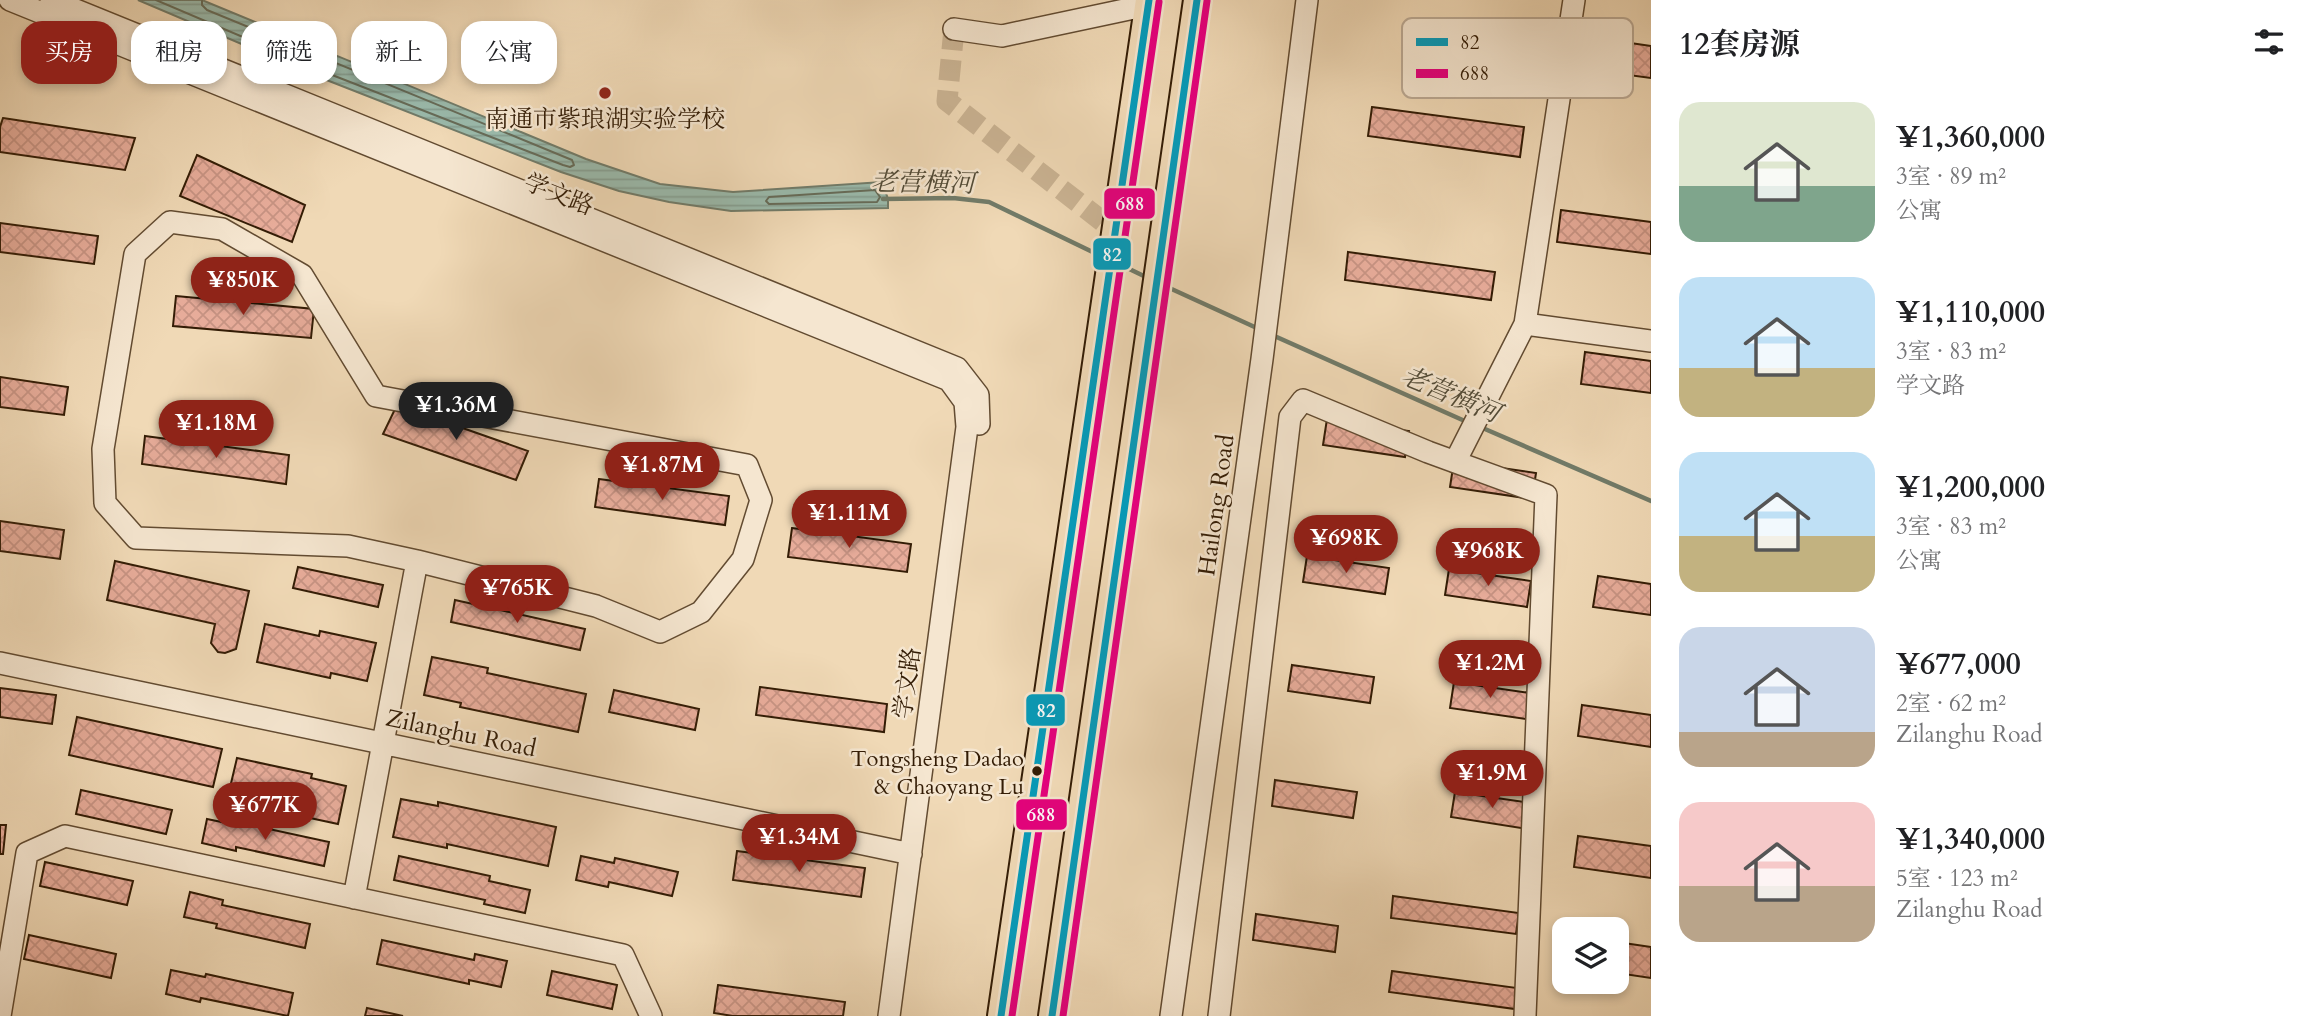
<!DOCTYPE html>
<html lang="zh">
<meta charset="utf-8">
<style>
body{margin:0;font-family:Cardo,"Noto Serif SC",serif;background:#f2f2f2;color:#202124;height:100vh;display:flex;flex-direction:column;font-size:26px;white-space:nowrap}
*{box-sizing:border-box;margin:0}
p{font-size:23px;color:#757577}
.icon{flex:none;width:38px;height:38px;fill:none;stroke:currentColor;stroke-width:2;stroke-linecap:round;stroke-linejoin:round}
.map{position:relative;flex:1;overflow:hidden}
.details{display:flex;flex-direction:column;background:#fff;width:665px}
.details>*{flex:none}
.guide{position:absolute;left:21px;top:21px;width:665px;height:63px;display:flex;gap:14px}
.buttons{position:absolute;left:1552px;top:917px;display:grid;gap:14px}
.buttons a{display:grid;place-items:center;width:77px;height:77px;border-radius:14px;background:#fff;box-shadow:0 4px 10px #0003;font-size:35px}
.price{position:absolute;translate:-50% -60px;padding:0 16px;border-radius:24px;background:#8f2418;color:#fff;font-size:23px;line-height:46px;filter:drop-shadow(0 2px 4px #0008)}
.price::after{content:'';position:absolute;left:50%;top:42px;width:21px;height:16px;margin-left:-10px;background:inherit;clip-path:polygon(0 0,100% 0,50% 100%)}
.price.selected{background:#222;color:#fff}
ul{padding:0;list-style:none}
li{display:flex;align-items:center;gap:21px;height:175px;padding:0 28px}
li span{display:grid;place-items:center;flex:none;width:196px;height:140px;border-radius:21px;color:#555}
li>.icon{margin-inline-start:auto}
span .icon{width:84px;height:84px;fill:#fffc;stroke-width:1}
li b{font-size:30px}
h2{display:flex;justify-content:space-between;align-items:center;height:84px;padding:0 28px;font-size:30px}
.tag{padding:0 24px;border-radius:21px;background:#fff;box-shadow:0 4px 10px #0003;font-size:24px;line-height:63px}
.tag.selected{background:#8f2418;color:#fff}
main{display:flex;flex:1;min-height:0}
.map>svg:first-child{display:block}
.water{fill:url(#water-rules);stroke:#717b69;stroke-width:2}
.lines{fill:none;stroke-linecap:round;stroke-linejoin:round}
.shore{stroke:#666b58;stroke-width:2}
.stream{stroke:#717b69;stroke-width:4.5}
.building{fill:url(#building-cross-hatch);stroke:#331c05;stroke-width:2}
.minor-tunnel{stroke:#cab393;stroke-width:21;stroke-dasharray:21 10;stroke-linecap:butt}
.minor-casing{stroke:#624b31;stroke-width:24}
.major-casing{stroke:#331c05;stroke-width:30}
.minor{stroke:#f5e6d0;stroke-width:21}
.major{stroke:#f0d9b6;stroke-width:26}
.bus-1-casing{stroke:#f5e6d0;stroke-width:12}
.bus-2-casing{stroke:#f5e6d0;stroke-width:12}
.bus-1{stroke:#059bba;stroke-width:7}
.bus-2{stroke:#e5007d;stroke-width:7}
.poi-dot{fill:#8f2418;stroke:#f5e6d0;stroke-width:2.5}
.bus-dot{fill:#331c05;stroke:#f5e6d0;stroke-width:2.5}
.labels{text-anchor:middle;stroke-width:5;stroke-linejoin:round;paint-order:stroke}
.bus-label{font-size:22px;fill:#331c05;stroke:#f5e6d0;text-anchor:end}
.poi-label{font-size:24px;fill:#331c05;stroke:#f5e6d0}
.street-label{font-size:24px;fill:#331c05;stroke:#f5e6d0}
.water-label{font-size:26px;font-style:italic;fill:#524b37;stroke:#f5e6d0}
.key{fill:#f5e6d0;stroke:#bba993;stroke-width:2}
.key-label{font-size:19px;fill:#331c05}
.line-badge{stroke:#f5e6d0;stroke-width:2.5}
.badge-label{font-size:19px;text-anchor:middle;font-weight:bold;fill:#fff}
</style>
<main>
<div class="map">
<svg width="1651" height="1016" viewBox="0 0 1651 1016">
<defs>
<pattern id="water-rules" width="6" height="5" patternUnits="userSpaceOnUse" patternTransform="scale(1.75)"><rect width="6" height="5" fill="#9abaac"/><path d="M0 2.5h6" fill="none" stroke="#859f92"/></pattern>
<pattern id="building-cross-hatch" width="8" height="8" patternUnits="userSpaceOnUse" patternTransform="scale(1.75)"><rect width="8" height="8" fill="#e7ac9a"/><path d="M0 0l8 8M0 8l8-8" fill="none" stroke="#c79383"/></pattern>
</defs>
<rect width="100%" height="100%" fill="#f0d9b6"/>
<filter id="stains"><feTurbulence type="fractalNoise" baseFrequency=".00286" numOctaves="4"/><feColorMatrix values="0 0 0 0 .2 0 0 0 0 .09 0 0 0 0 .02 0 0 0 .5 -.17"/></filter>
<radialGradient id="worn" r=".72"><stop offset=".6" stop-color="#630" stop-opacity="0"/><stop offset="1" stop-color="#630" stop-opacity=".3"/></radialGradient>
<path class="water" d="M138 0H202L586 159 660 184 733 192 882 182 888 199V208L731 211 669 202 619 191 561 172 324 79Z"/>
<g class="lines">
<path class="shore" d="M156 0 327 73 563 165 570 167 574 165 572 160 207 10 202 5V0
M875 190 880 197 877 202 769 204 766 201 769 197Z"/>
<path class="stream" d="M883 199 953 198 989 202 1103 257
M1121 265 1148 278
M1165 286 1259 329
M1270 334 1467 422
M1478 426 1651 501"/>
</g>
<path class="building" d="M1610 40 1651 46V78L1606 72Z
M1372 107 1524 127 1520 157 1368 136Z
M3 118 135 138 125 170 0 152V127Z
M197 155 305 205 292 242 180 196Z
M1561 210 1651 222V254L1557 242Z
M0 223 98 236 94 264 0 252Z
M1348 252 1495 272 1491 300 1345 280Z
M176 296 314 309 311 338 173 326Z
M1585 352 1651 361V393L1581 384Z
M0 377 68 387 64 415 0 407Z
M397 405 528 451 516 480 383 434Z
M1327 419 1409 431 1405 457 1323 445Z
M145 436 289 455 286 484 142 464Z
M1454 461 1536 473 1532 499 1450 487Z
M599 479 729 496 725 525 595 507Z
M0 521 64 530 60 559 0 551Z
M792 528 911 544 907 572 788 557Z
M1307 556 1389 568 1385 594 1303 582Z
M115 561 249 591 236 649 225 653 218 652 211 643 215 624 107 600Z
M298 567 383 585 378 607 293 588Z
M1449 569 1531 581 1527 607 1445 595Z
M1598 576 1651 584V615L1593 607Z
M455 600 585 629 580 650 451 622Z
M265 624 319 636 320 631 376 643 367 681 331 673 330 678 257 662Z
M432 657 488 668 487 673 586 694 578 732 460 707 461 703 424 695Z
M1292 665 1374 677 1370 703 1288 691Z
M1454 682 1530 693 1526 719 1450 708Z
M760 687 887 704 884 732 756 715Z
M0 688 56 695 52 724 0 717Z
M614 690 699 709 695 730 609 712Z
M1582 705 1651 715V747L1578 736Z
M77 717 222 749 213 787 69 755Z
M237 758 312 774 311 778 346 786 338 824 282 812 283 808 228 796Z
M1275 780 1357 792 1353 818 1272 806Z
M81 790 172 810 166 834 76 814Z
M1455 792 1532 803 1528 829 1451 817Z
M401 799 438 806V802L556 827 548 866 447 844V848L393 837Z
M207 819 241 826V823L329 842 324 866 236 847V851L202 843Z
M0 825H6L3 854H0Z
M1578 836 1651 846V878L1574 867Z
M737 851 865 868 861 897 733 880Z
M399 856 490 876 489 881 530 890 525 913 484 904 485 900 394 880Z
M581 856 614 863 615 858 678 872 672 896 609 882 608 887 576 880Z
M45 862 133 881 127 905 40 886Z
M190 892 223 900 222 905 310 924 305 948 216 928 217 924 184 917Z
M1393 896 1519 913 1516 934 1391 918Z
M1256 914 1338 926 1335 952 1253 940Z
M29 935 116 954 111 978 24 959Z
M382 940 474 960 475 954 507 961 501 987 469 980V984L377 964Z
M1617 942 1651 947V978L1617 973Z
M171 970 205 977 206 974 293 993 288 1016 201 998 200 1002 166 994Z
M552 971 617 985 612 1009 547 995Z
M1392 971 1517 988 1515 1009 1389 992Z
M718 985 845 1002 843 1016H733L714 1013Z
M367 1008 403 1016H365Z"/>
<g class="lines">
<path class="minor-tunnel" d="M954 29 947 101 1115 231"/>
<defs>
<path id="minor" d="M10 0 949 380 965 402 967 427 889 1016
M51 0 957 368 978 395 979 424
M954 29 1002 36 1148 5
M170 222 222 229 302 275 376 396 747 465 761 500 743 559 701 612 660 632 596 606 417 561 348 546 136 538 105 503 103 449 135 254Z
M1525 324 1651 341
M1455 462 1525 324 1574 0
M0 663 911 854
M354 898 417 561
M0 1016 27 853 65 836 623 955 651 1016
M1171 1016 1262 359 1307 0
M1219 1016 1290 417 1303 400 1428 452 1546 495 1525 1016"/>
<path id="major" d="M1001 1016 1149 0
M1052 1016 1197 0"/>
</defs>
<use href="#minor" class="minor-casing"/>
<use href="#major" class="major-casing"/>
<use href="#minor" class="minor"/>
<use href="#major" class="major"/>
<defs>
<path id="bus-1" d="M1001 1016 1149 0
M1052 1016 1197 0"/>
<path id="bus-2" d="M1012 1016 1159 2
M1063 1016 1207 1"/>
</defs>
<use href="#bus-1" class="bus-1-casing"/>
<use href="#bus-2" class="bus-2-casing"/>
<use href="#bus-1" class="bus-1"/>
<use href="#bus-2" class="bus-2"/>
</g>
<circle class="poi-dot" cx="605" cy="93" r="7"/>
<circle class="bus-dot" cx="1037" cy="771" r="6"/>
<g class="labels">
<g class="bus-label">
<text x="1024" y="766">Tongsheng Dadao<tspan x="1024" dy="28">&amp; Chaoyang Lu</tspan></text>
</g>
<g class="poi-label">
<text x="605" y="127">南通市紫琅湖实验学校</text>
</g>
<g class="street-label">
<text transform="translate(559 194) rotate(22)" y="8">学文路</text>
<text transform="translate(1216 505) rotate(-82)" y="8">Hailong Road</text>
<text transform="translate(907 683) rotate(-82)" y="8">学文路</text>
<text transform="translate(461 733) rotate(12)" y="8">Zilanghu Road</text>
</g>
<g class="water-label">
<text transform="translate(923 182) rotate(1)" y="9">老营横河</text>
<text transform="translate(1451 394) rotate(23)" y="9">老营横河</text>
</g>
</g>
<rect x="1402" y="18" width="231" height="80" rx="10" class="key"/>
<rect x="1416" y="38" width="32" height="8" fill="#059bba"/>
<rect x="1416" y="69" width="32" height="9" fill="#e5007d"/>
<g class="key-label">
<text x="1460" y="49">82</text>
<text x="1460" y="80">688</text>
</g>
<g class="line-badge">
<rect x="1103" y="187" width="53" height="33" rx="7" fill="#e5007d"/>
<rect x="1092" y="237" width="40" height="34" rx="7" fill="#059bba"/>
<rect x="1025" y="693" width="41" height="34" rx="7" fill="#059bba"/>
<rect x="1015" y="798" width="53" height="33" rx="7" fill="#e5007d"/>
</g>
<g class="badge-label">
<text x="1130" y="210">688</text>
<text x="1112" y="261">82</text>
<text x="1046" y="717">82</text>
<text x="1041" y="821">688</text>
</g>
<rect width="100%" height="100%" filter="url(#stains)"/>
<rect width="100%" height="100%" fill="url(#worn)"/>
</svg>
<div class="buttons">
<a><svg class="icon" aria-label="layers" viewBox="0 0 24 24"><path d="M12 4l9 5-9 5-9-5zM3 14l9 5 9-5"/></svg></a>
</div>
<b class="price" style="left:243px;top:317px">¥850K</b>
<b class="price selected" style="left:456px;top:442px">¥1.36M</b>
<b class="price" style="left:216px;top:460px">¥1.18M</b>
<b class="price" style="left:662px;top:502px">¥1.87M</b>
<b class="price" style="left:849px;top:550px">¥1.11M</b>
<b class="price" style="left:1346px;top:575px">¥698K</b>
<b class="price" style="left:1488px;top:588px">¥968K</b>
<b class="price" style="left:517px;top:625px">¥765K</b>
<b class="price" style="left:1490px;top:700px">¥1.2M</b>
<b class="price" style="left:1492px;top:810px">¥1.9M</b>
<b class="price" style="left:265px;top:842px">¥677K</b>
<b class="price" style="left:799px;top:874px">¥1.34M</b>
<div class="guide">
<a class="tag selected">买房</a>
<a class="tag">租房</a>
<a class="tag">筛选</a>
<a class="tag">新上</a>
<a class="tag">公寓</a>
</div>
</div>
<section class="details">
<h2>12套房源<svg class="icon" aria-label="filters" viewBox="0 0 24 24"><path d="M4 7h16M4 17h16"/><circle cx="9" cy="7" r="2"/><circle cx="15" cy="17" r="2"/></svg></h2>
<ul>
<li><span style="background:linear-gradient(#dfe7d0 60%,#7fa58c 0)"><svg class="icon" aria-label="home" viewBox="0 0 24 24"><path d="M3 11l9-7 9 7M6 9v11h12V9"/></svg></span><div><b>¥1,360,000</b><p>3室 · 89 m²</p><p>公寓</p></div></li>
<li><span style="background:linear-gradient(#bfe0f5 65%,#c2b280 0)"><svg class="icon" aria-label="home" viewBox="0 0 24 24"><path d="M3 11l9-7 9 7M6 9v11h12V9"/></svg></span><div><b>¥1,110,000</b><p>3室 · 83 m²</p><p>学文路</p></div></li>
<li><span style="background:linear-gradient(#bfe0f5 60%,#c2b280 0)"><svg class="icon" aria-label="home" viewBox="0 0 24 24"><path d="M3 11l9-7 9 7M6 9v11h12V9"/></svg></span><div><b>¥1,200,000</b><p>3室 · 83 m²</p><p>公寓</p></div></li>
<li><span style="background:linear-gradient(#c9d6e8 75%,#b9a48a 0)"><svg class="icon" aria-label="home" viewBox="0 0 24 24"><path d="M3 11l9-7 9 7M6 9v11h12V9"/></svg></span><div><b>¥677,000</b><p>2室 · 62 m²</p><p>Zilanghu Road</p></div></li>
<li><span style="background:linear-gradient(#f6c9c9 60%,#b9a48a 0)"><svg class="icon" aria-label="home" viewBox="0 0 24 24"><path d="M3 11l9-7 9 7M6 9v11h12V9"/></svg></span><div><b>¥1,340,000</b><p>5室 · 123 m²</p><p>Zilanghu Road</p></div></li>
</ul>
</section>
</main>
